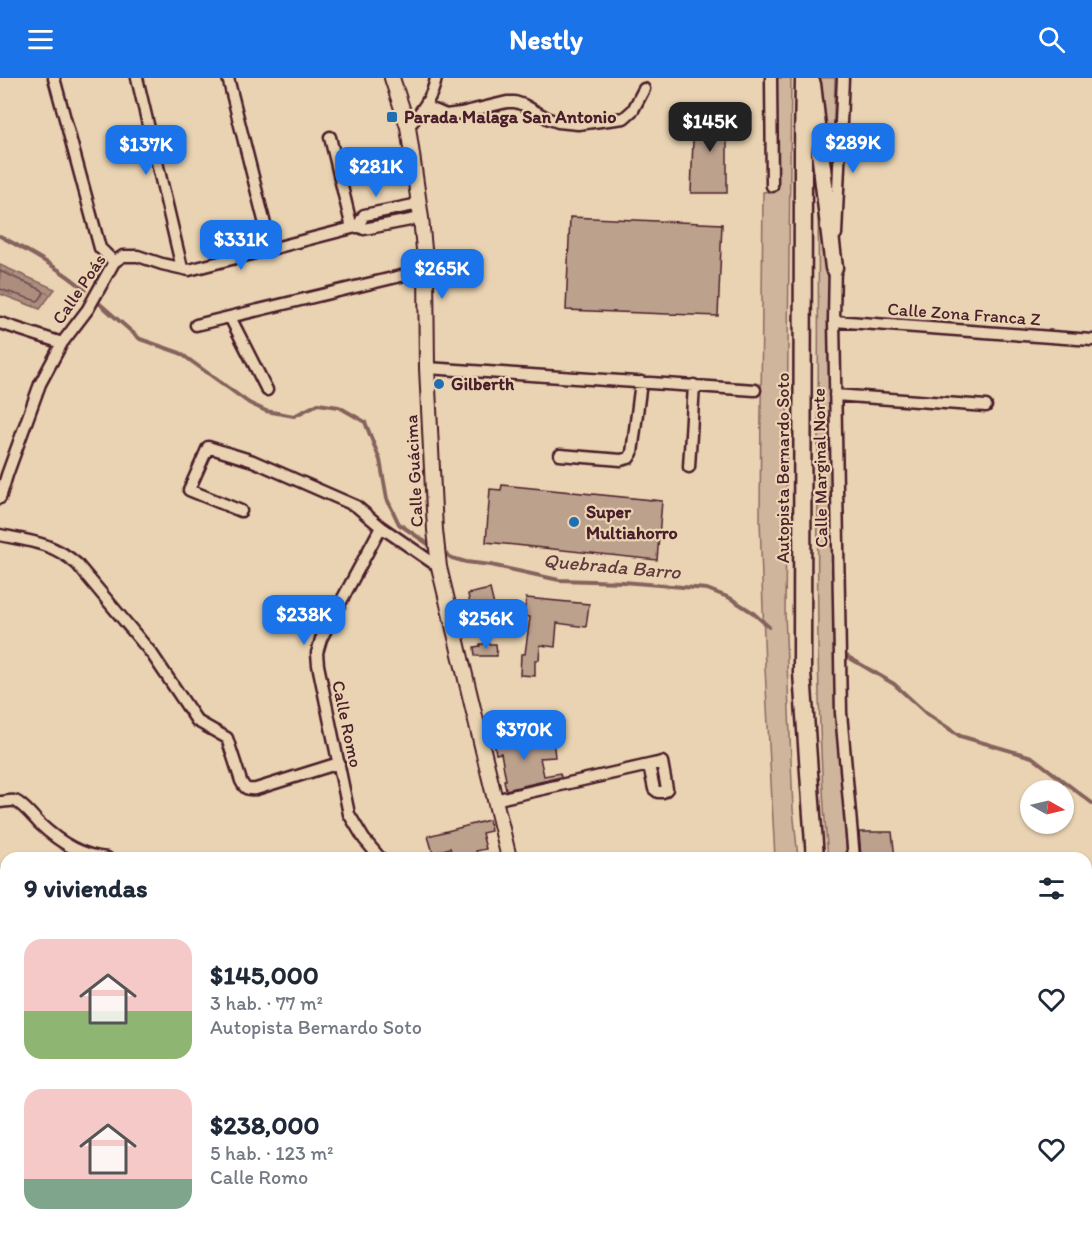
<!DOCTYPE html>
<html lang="es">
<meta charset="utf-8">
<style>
body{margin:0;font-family:Itim,sans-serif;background:#f2f2f3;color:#1f2937;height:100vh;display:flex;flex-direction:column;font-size:22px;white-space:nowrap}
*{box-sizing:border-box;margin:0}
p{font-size:20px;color:#747a83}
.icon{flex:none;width:33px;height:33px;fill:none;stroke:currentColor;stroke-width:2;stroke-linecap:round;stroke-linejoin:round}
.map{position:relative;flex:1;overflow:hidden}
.side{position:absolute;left:0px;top:774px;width:1092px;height:384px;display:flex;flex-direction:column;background:#fff;border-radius:18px 18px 0 0;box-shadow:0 2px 4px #0004}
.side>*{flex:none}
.needle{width:39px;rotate:98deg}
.buttons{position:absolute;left:1020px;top:702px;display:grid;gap:12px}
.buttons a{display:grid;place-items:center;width:54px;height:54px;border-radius:50%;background:#fff;box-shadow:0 2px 4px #0004;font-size:30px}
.price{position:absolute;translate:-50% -51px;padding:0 14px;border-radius:12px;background:#1a73e8;color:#fff;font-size:20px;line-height:39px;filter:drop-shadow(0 2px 3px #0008)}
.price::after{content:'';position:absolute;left:50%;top:36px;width:18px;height:14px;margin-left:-9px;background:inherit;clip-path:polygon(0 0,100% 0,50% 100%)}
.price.on{background:#222;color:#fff}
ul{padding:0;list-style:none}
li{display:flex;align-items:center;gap:18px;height:150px;padding:0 24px}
li span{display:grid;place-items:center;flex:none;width:168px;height:120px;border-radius:18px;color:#555}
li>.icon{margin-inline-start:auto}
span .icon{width:72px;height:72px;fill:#fffc;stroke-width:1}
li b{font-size:26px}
h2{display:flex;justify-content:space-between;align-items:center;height:72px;padding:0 24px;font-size:26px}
header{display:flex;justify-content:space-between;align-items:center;height:78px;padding:0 24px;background:#1a73e8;color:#fff;font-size:27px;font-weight:800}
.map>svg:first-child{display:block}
.grass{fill:#cfb59c;stroke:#8c6a64;stroke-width:1.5}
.water{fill:url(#water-ripples);stroke:#85625d;stroke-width:1.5}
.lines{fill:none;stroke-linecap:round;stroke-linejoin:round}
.shore{stroke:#714b4d;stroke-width:1.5}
.stream{stroke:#85625d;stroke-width:4}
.river{stroke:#ac8e7f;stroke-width:21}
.building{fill:#bca18d;stroke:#4a1f2b;stroke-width:1.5}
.minor-casing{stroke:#4a1f2b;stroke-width:15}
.major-casing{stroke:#4a1f2b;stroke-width:18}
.highway-casing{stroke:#4a1f2b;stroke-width:21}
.minor{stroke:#e9d3b2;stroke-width:10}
.major{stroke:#e9d3b2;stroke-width:14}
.highway{stroke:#e9d3b2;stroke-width:16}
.poi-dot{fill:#1f6fb2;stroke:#e9d3b2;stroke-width:2}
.labels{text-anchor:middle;stroke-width:4.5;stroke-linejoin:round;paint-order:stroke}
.poi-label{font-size:18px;font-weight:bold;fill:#4a1f2b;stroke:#e9d3b2;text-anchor:start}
.street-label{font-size:18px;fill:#4a1f2b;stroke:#e9d3b2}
.water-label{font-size:20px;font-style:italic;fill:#623b40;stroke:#e9d3b2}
</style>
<header><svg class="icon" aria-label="menu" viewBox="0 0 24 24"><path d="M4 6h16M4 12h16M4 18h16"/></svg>Nestly<svg class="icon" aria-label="search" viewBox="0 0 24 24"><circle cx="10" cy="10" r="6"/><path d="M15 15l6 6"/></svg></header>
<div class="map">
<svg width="1092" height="1158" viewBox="0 0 1092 1158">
<defs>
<pattern id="water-ripples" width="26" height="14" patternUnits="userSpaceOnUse" patternTransform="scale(1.5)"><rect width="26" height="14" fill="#ac8e7f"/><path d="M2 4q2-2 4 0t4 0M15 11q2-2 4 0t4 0" fill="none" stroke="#8e7368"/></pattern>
</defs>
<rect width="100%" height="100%" fill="#e9d3b2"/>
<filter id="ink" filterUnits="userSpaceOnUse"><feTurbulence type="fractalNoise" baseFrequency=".0167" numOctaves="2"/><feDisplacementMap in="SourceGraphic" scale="12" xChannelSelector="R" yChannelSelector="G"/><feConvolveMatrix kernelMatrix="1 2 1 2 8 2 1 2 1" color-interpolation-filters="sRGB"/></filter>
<g filter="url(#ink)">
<path class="grass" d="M776 0H791L785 535 793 731 798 780H775L765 590 760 441 763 114 776 113Z
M820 0H835L832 106 820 11Z
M818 102 831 190 832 460 837 629 847 780H828C817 658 817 534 818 411 818 308 819 205 818 102Z"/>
<path class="water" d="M0 187 55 211 40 231 0 216Z"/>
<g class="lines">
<path class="shore" d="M0 193 42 212 44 215 39 222 37 223 0 211"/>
<path class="stream" d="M0 158C29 174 60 190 85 212
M100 226 140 261 180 275 249 325 266 333 294 338 318 326 339 329 365 344 380 382 387 421 399 446 434 470
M441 473 452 480 466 484 491 487 559 502 623 504 707 511 730 520 752 534 769 549
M843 576 894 606 927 636 960 658 1032 679 1092 725"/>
<path class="river" d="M0 799 6 805
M317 1152V1158"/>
</g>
<path class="building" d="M727 33V115H691L694 35Z
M570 139 722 146 718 238 566 232Z
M502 407 662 423 657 482 486 464 490 411 501 412Z
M490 511 498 544 474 549 468 516Z
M526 520 589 526 586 549 557 545 555 569 540 567 539 582H535V598L520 597 521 576H525L530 539 524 538Z
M480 566H496L497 578H475L474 569 480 568Z
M523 657 525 664 553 662 555 679 540 680 544 698 560 695 561 699 506 712 504 702H506L501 675 496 676 494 663Z
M489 742 491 753 482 755 486 771 476 773 478 780H453L450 770 433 775 428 758Z
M859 754H892L895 780H861Z"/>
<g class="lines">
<defs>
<path id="minor" d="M54 0 100 170 114 184
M137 0 182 190
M228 0 271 170
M771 0 772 108
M425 28 446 37 461 35 507 24H515L524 27 549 41 558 44 578 46 624 40 633 32 644 11
M408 49C421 34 433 19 436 0
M330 59 352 150
M358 148 364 137 419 126
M836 156 843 0
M835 184 834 243 841 635 854 780
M230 239 267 312
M834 243 1092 262
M0 245 62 265
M196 247 426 192
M427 290 755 312
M835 317 986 328
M560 377 621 382 629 380 632 375 641 304
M689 389 694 307
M0 420 7 397 40 306 62 265 88 231 114 184 123 178H138L162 186 189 192 352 150 358 148 364 151 421 140
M241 433 189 412 208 369 253 383 356 428 381 449
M0 457C30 463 53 465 77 486L152 576 197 643 227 660 241 703C245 711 247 712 256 711L339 685
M494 722 649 687 662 684 667 711 663 714H658L654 711 649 687
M0 724C4 724 11 722 15 723 23 726 33 739 40 746 58 763 81 778 107 780
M380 780 364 761 349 736 318 587 317 575 321 561 381 449 439 489
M1086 892H1092
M368 1152 369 1158
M473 1152 474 1158
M599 1152 600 1158
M905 1152 906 1158"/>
<path id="major" d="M392 0 408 49 421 140 426 192 427 290 435 452 439 489 509 780
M737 1152 740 1158"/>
<path id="highway" d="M804 0 803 72 802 595 815 780
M812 6 834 190
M867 1152 868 1158"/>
</defs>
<use href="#minor" class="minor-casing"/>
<use href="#major" class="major-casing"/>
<use href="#highway" class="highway-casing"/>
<use href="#minor" class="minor"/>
<use href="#major" class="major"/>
<use href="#highway" class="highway"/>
</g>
</g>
<g class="poi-dot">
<rect x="386" y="33" width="12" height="12" rx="3"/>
<circle cx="439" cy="306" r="6"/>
<circle cx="574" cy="444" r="6"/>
</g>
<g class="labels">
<g class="poi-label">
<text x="404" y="45">Parada Malaga San Antonio</text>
<text x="451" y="312">Gilberth</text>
<text x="586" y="440">Super<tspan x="586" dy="21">Multiahorro</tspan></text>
</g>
<g class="street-label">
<text transform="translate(79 211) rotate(-56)" y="6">Calle Poás</text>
<text transform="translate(964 236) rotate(4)" y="6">Calle Zona Franca Z</text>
<text transform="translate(783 390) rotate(-90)" y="6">Autopista Bernardo Soto</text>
<text transform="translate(820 390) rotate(-91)" y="6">Calle Marginal Norte</text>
<text transform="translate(414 393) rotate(-93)" y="6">Calle Guácima</text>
<text transform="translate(347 646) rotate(78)" y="6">Calle Romo</text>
</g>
<g class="water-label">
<text transform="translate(612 488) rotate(5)" y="7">Quebrada Barro</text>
</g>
</g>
</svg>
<div class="buttons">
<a><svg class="needle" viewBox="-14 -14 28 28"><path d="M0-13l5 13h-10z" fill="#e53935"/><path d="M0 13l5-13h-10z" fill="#747a83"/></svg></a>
</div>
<b class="price on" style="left:710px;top:75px">$145K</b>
<b class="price" style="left:853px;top:96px">$289K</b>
<b class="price" style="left:146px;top:98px">$137K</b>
<b class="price" style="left:376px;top:120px">$281K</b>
<b class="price" style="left:241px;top:193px">$331K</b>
<b class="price" style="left:442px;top:222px">$265K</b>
<b class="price" style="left:304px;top:568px">$238K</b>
<b class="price" style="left:486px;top:572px">$256K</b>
<b class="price" style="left:524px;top:683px">$370K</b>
<section class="side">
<h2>9 viviendas<svg class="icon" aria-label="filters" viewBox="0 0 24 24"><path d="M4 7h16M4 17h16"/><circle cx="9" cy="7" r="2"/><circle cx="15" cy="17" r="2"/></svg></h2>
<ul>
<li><span style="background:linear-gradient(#f6c9c9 60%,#8fb573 0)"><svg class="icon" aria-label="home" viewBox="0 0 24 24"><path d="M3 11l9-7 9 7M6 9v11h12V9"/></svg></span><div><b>$145,000</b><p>3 hab. · 77 m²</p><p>Autopista Bernardo Soto</p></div><svg class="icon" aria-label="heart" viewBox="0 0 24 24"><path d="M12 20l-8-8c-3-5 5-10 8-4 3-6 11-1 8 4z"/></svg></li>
<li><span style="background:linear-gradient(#f6c9c9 75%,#7fa58c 0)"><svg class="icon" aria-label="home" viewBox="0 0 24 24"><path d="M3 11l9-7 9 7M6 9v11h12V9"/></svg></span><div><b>$238,000</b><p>5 hab. · 123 m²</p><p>Calle Romo</p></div><svg class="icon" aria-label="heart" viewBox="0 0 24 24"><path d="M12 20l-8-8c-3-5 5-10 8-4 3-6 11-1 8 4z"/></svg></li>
</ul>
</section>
</div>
